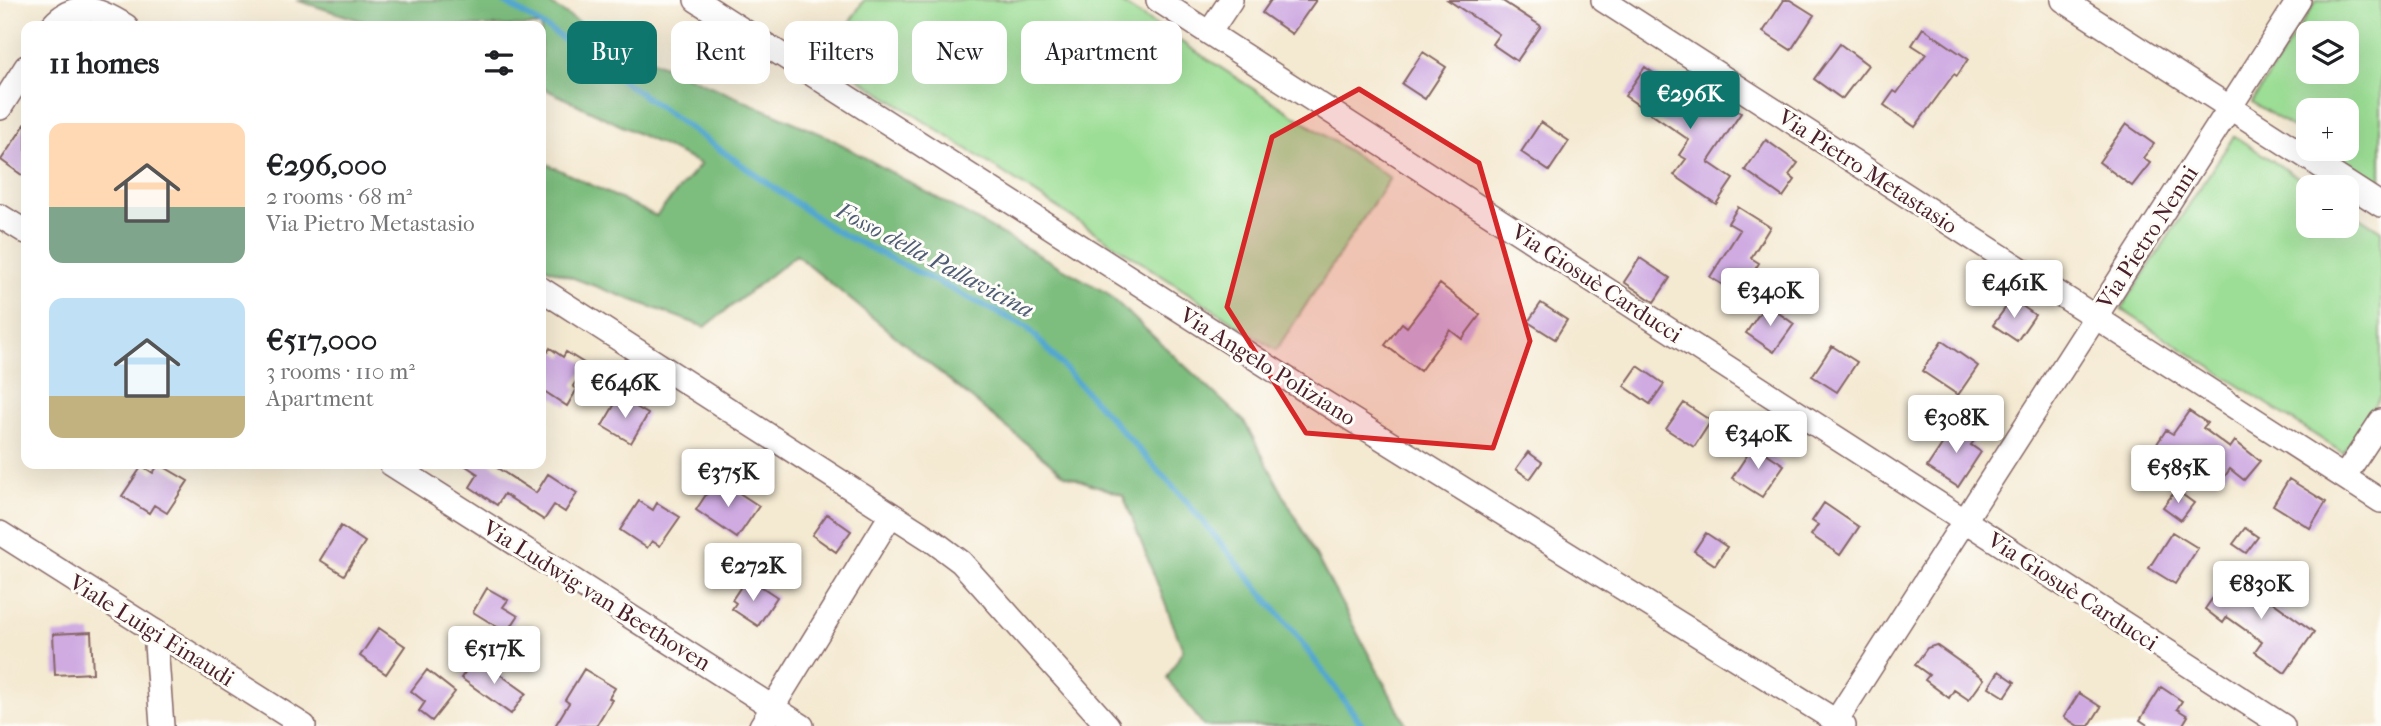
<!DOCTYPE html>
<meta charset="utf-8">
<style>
body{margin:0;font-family:"IM FELL French Canon",serif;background:#f6f6f6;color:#202124;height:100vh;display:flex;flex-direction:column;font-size:26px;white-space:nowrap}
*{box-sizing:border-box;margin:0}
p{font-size:23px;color:#757577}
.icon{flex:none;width:38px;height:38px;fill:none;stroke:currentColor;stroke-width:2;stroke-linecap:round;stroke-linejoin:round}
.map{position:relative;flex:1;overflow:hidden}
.details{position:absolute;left:21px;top:21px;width:525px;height:448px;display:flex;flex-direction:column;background:#fff;border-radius:14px;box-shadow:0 7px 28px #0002}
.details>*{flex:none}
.hud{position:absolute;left:567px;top:21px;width:665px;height:63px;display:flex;gap:14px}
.fabs{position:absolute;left:2296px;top:21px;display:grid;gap:14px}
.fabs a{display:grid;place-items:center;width:63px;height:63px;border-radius:14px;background:#fff;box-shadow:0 7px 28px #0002;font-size:35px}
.price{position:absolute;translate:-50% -60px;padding:0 16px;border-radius:7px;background:#fff;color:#222;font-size:23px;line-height:46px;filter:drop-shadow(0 2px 4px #0008)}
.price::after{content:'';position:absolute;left:50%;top:42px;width:21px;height:16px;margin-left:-10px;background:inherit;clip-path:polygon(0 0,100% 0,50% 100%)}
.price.active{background:#0f766e;color:#fff}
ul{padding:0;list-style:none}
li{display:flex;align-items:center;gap:21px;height:175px;padding:0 28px}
li span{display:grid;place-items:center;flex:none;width:196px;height:140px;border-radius:14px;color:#555}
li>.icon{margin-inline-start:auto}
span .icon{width:84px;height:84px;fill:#fffc;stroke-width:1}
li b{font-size:30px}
h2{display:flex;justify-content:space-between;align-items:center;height:84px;padding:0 28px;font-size:30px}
.chip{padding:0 24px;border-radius:14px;background:#fff;box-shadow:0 7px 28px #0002;font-size:24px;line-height:63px}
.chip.active{background:#0f766e;color:#fff}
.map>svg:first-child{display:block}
.green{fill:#9cde95;stroke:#737e60;stroke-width:2;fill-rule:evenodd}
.forest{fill:#7dbd7e;stroke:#646e54;stroke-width:2}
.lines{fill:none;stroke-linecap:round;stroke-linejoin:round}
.stream{stroke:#53a7cf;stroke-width:6}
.building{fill:#cfabe2}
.minor-casing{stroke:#866665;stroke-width:26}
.minor{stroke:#fff;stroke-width:23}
.marked{fill:#d62828;fill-opacity:0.2;stroke:#d62828;stroke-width:5;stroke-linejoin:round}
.labels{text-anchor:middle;stroke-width:6;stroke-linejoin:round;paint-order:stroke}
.street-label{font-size:23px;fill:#4a1f2b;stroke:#fdfcf7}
.water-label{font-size:24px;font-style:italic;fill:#4e5c75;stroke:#fdfcf7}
</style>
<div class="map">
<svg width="2381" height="726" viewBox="0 0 2381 726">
<rect width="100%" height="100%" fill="#fdfcf7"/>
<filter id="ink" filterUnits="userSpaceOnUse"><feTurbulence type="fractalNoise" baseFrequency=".0143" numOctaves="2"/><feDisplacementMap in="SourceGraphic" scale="14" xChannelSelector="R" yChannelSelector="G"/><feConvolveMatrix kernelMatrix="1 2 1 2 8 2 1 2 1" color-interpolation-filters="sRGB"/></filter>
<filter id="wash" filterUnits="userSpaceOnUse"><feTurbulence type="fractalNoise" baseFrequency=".00686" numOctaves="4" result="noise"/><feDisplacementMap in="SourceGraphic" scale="28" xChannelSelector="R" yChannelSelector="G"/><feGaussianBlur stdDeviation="1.57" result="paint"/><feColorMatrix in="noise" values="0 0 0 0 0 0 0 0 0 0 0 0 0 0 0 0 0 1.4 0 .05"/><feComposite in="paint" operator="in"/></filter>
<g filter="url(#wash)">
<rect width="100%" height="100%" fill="#f4e9d1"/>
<path class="green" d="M864 0H1117L1390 178 1276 350 827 58Z
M2317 0H2381V184L2326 149H2347V110H2308V137L2252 102ZM2308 33H2347V72H2308Z
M2234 136 2313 187H2308V226H2347V209L2381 231V395L2343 453 2121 309Z"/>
<path class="forest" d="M296 0H544L611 43 828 137 1107 293 1244 421 1407 726H1204L1167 678 1183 650 1123 495 1065 475 796 255 705 327 541 266V161L656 216 701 164 541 87V26H378Z"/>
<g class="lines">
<path class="stream" d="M501 0 555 33 834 230 1027 327 1186 501 1293 631 1363 726"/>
</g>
<g id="blocks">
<path class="building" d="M1271 0H1316L1292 34 1262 13Z
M1448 0H1501L1541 26 1517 61 1492 44 1499 34Z
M1784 0H1790L1814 15 1791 50 1763 32Z
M1923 28 1968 59 1957 76 1954 74 1915 127 1884 105 1894 91 1897 93 1926 54 1912 45Z
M1840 44 1868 65 1842 99 1814 79Z
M1423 52 1446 67 1425 99 1402 84Z
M1645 67 1676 89 1672 94 1697 112 1710 93 1741 113 1708 162 1733 179 1716 204 1674 175 1686 159 1679 155 1689 140 1625 96Z
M1541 122 1569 141 1549 171 1521 152Z
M26 123V178L1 160Z
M2126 124 2154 144 2143 158 2150 163 2132 186 2099 162Z
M1766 140 1798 163 1789 175 1795 180 1783 197 1745 170Z
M1738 207 1770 227 1751 258 1759 263 1739 295 1710 277 1740 230 1728 223Z
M1640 258 1670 278 1654 302 1624 282Z
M1440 284 1480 315 1462 339 1450 330 1420 371 1385 345 1402 323 1407 327Z
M2012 299 2035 315 2017 341 1993 325Z
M1541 303 1567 320 1555 339 1528 322Z
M1766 304 1794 324 1774 352 1746 333Z
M1942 341 1978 366 1958 395 1922 371Z
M1832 346 1857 362 1837 392 1812 376Z
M550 348 563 357 566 352 587 365 573 386 577 389 567 406 541 389V363Z
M1638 366 1664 384 1650 404 1624 386Z
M619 397 648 414 631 443 602 426Z
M1684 403 1711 421 1694 447 1666 429Z
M2189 411 2207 423 2203 428 2230 448 2235 441 2260 461 2244 480 2230 469 2225 476 2189 449 2175 469 2151 453 2166 430 2173 434Z
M1957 422 1978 435 1971 445 1981 452 1958 487 1927 467Z
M1754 445 1784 465 1762 497 1732 478Z
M1528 452 1542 462 1530 479 1516 469Z
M159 464 188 481 167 513 154 505 149 513 122 496 142 466 153 473Z
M463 464H491L536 493 548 474 577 493 565 512 554 505 544 520 504 494 497 505 470 487 478 474Z
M2289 479 2326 502 2310 528 2273 505Z
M721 481 759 506 737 538 696 510 709 490 714 493Z
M2176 490 2194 503 2181 520 2163 507Z
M639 501 653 510 657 503 680 517 660 546 652 541 647 548 620 530Z
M1824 503 1859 527 1840 555 1811 535 1818 525 1812 521Z
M827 514 851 531 836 552 812 535Z
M341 526 365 542 344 575 320 560Z
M2245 528 2258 537 2246 553 2233 544Z
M2172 532 2198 548 2175 584 2149 568Z
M1706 533 1727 547 1715 565 1694 551Z
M2231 572 2314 632 2285 673 2255 652 2262 642 2227 617 2223 623 2205 609Z
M744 582 752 588 756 583 777 597 758 626 732 609 736 603 732 600Z
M487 588 508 600 503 607 518 616 507 633 473 612Z
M379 628 405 646 386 674 360 656Z
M91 632 93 673 55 675 53 634Z
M1936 645 1984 679 1969 700 1954 690 1949 698 1925 680 1929 675 1915 665 1927 648Z
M476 657 526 693 511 714 461 678Z
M584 669 615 688 609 698 612 700 596 726H555L569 703 565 700Z
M427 670 455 692 432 721 419 711 425 702 411 691Z
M1999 671 2015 682 2005 697 1989 687Z
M2161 687 2182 701 2177 709 2188 716 2182 726H2149L2140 720Z
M2079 693 2101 707 2089 726H2078L2064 717Z"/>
</g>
</g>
<g filter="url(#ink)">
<use href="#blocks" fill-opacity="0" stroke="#866665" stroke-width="2"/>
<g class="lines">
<defs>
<path id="minor" d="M696 0 1322 401 1844 726
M1158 0 2283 726
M1603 0 2381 501
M2063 0 2381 205
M52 26C75 0 98 8 126 26
M1209 33 1231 0
M0 108 26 67
M0 216 26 232
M541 289 933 541 961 562 1108 726
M391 464 802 726
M2344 477 2381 421
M0 533 304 726
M155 631 162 726
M1836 721 2299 0
M761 726 891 515"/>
</defs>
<use href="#minor" class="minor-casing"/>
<use href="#minor" class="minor"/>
</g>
</g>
<path class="marked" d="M1359 89 1479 163 1530 341 1493 448 1306 433 1227 307 1272 137Z"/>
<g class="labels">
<g class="street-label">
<text transform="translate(1868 171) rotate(33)" y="8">Via Pietro Metastasio</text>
<text transform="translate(2147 237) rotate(-57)" y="8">Via Pietro Nenni</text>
<text transform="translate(1597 283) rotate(33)" y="8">Via Giosuè Carducci</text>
<text transform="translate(1268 366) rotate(32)" y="8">Via Angelo Poliziano</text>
<text transform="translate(2073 591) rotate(33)" y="8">Via Giosuè Carducci</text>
<text transform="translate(597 595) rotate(32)" y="8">Via Ludwig van Beethoven</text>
<text transform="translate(152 630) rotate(32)" y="8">Viale Luigi Einaudi</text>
</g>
<g class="water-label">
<text transform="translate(935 260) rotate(28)" y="8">Fosso della Pallavicina</text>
</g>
</g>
</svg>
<div class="fabs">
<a><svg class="icon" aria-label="layers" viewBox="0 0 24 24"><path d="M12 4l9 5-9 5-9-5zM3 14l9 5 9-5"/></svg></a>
<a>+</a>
<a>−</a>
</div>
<b class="price active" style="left:1690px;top:131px">€296K</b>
<b class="price" style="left:2014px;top:320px">€461K</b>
<b class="price" style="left:1770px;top:328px">€340K</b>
<b class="price" style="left:625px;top:420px">€646K</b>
<b class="price" style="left:1956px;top:455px">€308K</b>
<b class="price" style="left:1758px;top:471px">€340K</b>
<b class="price" style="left:2178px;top:505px">€585K</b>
<b class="price" style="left:728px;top:509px">€375K</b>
<b class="price" style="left:753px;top:603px">€272K</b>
<b class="price" style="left:2261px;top:621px">€830K</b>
<b class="price" style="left:494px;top:686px">€517K</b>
<div class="hud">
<a class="chip active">Buy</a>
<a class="chip">Rent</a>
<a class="chip">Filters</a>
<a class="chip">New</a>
<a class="chip">Apartment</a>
</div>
<section class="details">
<h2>11 homes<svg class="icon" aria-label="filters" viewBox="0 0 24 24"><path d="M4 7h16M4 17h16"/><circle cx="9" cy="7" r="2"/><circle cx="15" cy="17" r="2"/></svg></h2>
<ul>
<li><span style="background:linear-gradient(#ffd9b3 60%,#7fa58c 0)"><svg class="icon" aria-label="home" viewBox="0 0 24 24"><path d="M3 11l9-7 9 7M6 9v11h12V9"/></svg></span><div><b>€296,000</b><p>2 rooms · 68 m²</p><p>Via Pietro Metastasio</p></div></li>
<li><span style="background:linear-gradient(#bfe0f5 70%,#c2b280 0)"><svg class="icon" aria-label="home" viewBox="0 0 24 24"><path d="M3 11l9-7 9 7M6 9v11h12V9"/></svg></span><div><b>€517,000</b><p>3 rooms · 110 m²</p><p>Apartment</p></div></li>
</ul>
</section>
</div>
